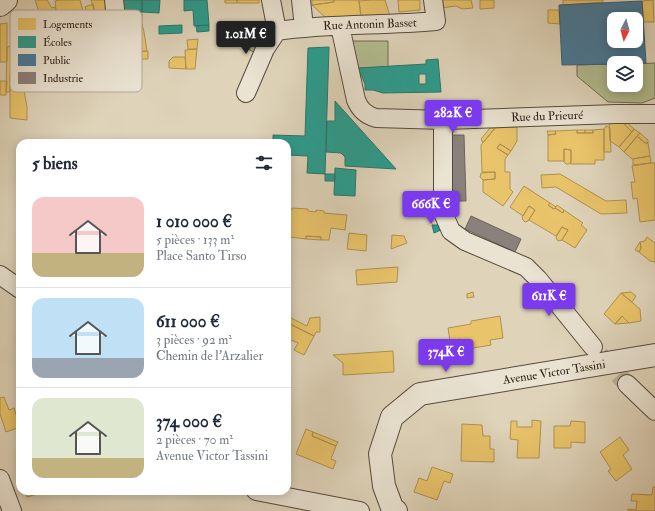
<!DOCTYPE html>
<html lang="fr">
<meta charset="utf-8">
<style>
body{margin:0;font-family:"IM FELL Double Pica",serif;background:#f6f6f7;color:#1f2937;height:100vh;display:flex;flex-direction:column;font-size:15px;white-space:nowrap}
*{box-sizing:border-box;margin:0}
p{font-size:13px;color:#747a83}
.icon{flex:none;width:22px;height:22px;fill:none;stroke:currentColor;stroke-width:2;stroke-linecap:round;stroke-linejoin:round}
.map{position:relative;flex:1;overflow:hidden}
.sheet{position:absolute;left:16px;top:139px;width:275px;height:356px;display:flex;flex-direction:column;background:#fff;border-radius:12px;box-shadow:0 2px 10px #0003}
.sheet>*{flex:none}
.needle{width:26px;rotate:186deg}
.fabs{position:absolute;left:607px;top:12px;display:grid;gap:8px}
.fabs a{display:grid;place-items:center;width:36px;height:36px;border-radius:8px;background:#fff;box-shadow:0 2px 10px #0003;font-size:20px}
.price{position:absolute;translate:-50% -34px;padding:0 9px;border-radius:4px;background:#7c3aed;color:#fff;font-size:13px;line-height:26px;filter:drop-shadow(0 1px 2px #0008)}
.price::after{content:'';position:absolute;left:50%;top:24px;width:12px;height:9px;margin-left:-6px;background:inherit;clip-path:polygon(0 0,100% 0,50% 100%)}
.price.active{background:#222;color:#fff}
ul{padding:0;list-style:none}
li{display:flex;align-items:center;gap:12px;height:100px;padding:0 16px}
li+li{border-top:1px solid #e0e1e3}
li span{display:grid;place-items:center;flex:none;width:112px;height:80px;border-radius:12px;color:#555}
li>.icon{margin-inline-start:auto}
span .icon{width:48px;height:48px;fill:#fffc;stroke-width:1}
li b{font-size:17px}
h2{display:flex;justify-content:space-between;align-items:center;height:48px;padding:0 16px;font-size:17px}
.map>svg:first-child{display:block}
.green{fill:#b2bd90;stroke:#6e6c52}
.homes{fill:#e9c46a;stroke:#af9250}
.schools{fill:#2a9d8f;stroke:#2a766a;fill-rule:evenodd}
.public{fill:#457b9d;stroke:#3d5e74;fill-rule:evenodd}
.industry{fill:#8a817c;stroke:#6d635d}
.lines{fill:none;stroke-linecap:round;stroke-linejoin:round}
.minor-tunnel{stroke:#bbaf99;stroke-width:18;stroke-dasharray:18 9;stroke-linecap:butt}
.minor-casing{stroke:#564a3e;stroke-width:20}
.tertiary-casing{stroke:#564a3e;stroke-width:24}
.minor{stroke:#eae3d2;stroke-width:18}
.tertiary{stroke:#eae3d2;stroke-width:22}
.labels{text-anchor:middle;stroke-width:4;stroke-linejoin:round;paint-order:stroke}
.street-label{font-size:12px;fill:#291c14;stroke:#eae3d2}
.key{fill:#eae3d2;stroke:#b0a799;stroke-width:1}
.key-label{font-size:11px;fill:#291c14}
</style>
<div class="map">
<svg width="655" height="511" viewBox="0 0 655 511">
<rect width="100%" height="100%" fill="#dfd4ba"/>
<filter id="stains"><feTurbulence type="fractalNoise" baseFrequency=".005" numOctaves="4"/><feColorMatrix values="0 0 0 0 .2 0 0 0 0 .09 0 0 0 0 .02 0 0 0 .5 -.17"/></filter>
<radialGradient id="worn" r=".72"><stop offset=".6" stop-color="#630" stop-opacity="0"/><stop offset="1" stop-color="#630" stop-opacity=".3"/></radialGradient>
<path class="green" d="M262 34 261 41 255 53 232 39V36Z
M351 41H388V67L358 68Z
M655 63V98L642 103 608 102 577 76V65L614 64V85H636V64Z"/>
<path class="homes" d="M35 0H47L52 8 55 7 61 67 21 74 27 107V120L10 118V75L12 74 13 64 16 63 13 45 48 39Z
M59 0H80L83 11 86 10 85 7 93 4 97 20 58 28 55 1Z
M91 0H110L111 9 105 7V18L97 20Z
M225 0H237V3H225Z
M237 0H259V3H237Z
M312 0H334V2L312 5Z
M334 0H359L361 17 326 18 312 5 334 2Z
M372 0H385L390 16 361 17 359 1Z
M398 0H420V10L399 12Z
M439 0H471L473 8 462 9 456 6 441 8Z
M480 0H494V8L480 9Z
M563 0H603V2L563 5Z
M653 0 654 22H644L642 1Z
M548 10H559L560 24 548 23Z
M117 11 142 12V24L144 32 147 51 135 52V45H129V43L115 42Z
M7 23V62H0V24Z
M198 39 197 49H188L187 40Z
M115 42 129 43V52L148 51V59H131L130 67 114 66Z
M13 45 16 63 13 64 12 74 10 75V92H6L7 47Z
M197 49 195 69H186L185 50Z
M173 57H185L186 69 169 68V61Z
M0 81H7L6 95H0Z
M625 121V125L632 132 619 147 610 141 609 122Z
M625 121 634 129 632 132 625 125Z
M606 126 610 128 611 152H604V129Z
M517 127V141L511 151 500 144 497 148 508 155 505 159V172H510V189L513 192 503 206 483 192V180L495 179V172H482L481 145 495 128Z
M490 128H495L483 143 481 139Z
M604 129V160H595V164H570L571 162V150L564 149V161H548V135L556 134 555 131 577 130V133H593V130Z
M634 129 640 133 624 152 619 147Z
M577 130H585V133H577Z
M585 130H593V133H585Z
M547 131H555L556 134 548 135Z
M640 133 648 140V143H645L637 136Z
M637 136 645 143H648L650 156 632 159 624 152Z
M500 144 511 151 508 155 497 148Z
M564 149 571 150V162L569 164H566L564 162Z
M650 156 651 163 633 165V159Z
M651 163H655V220L640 222 637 198 633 199 631 182H635L632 166Z
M495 172V179L483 180 480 177 481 173Z
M560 174 606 201 626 200 627 213 601 214 556 187 542 188 541 175Z
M524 186 550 203 548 205 554 209 555 208 563 213 564 210 583 223 581 225 587 230 575 248 562 240 568 230 562 227 556 236 529 220 535 210 529 206 523 216 510 207Z
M550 203 556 207 554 209 548 205Z
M557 205 564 210 563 213 555 208Z
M529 206 535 210 528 221 525 222 523 220 522 217Z
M292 208 308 209V211L316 212V210L324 211V213L347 215 345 230 331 228 329 240H321V237L306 236V239L289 237 290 234H287V210H292Z
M562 227 568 230 562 240 559 241 557 240 556 237Z
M349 233 367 235 366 251 347 249Z
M392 235 404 236 407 243 391 249Z
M306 236 321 237V240L306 239Z
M647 237 655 243V262L650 261 639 252 641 248 640 242 645 241Z
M640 242 641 248 639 252 635 250Z
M398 267 397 282 357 285 356 270Z
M473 292 474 297 467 298V294Z
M631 292 636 296 632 302 621 293Z
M621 293 640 309 641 321 629 323 622 316 615 324 604 314Z
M287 316 291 318 288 323 314 336 304 355 294 350 298 343 287 338Z
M500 316 503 338 490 340 491 345 462 350 460 339 450 341 448 328 471 324V321Z
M622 316 629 323 615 324Z
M320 317V332H316L314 336 288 323 291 318 307 326 310 318Z
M393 351 394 372 343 375V363L333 355Z
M4 397 9 410 14 408 20 426V427L6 432 0 414V398Z
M532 420 541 421 539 458H517L518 440 510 439 511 421H517V427H532Z
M571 421 585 422V443L571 442V448H554V426H570Z
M462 424 482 425 483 436H490V449H494V462L461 461Z
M306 429 313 432 312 436 336 446 331 459 336 461 333 469 296 454Z
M313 432 338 442 336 446 312 436Z
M620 437 629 450 623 455 632 469 616 481 608 471 611 469 600 452Z
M432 467 453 474 450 483 444 481 437 500 414 492 419 478 427 481Z
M653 487H655V511H628V509L636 510 637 501H631L632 494 652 495Z
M25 491H47L27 497Z"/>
<path class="schools" d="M117 0H142V12L117 11Z
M142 0H160L159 13 142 12Z
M184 0H207L209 25 194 26 193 10 184 11Z
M182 25V33L159 34V26Z
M209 25V31L197 32 196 26Z
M329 47 325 174 307 173 308 156 287 155V143H273V135L305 136 308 48Z
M438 59 441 92 383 93 373 90H365V84L358 68 426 64V60ZM419 74H426V84H419Z
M335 101 396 169 345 166V157L341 153 326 152 327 121H335Z
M335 168 356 170 355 196 334 195Z
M325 174H335V181H325Z
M432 225H440L443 229 434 233Z"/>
<path class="public" d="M642 1 646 63H614V64L562 65 559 5ZM614 19H636V41H614Z"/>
<path class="industry" d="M449 135H464L466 201H452Z
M471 216 521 239 515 252 465 229Z"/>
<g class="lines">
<path class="minor-tunnel" d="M600 355 627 384"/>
<defs>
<path id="minor" d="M271 0 277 31
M301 0 304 27
M340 26 356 100C360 110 366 115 376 118L445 120 616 114H655
M277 31C329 23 383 26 436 21L433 0
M109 69 115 9 114 0
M246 93 265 49 277 31
M445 120 443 131V213L451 231 465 241 526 267 538 279 593 347
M0 275 20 289
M627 384 655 411
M0 479 12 511
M256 491 360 511"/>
<path id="tertiary" d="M0 5 6 0
M396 511 393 510 384 486 380 454 392 417 420 394 655 355"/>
</defs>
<use href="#minor" class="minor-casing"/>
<use href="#tertiary" class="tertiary-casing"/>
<use href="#minor" class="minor"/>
<use href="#tertiary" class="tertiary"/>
</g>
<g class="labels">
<g class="street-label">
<text transform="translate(370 24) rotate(-2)" y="4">Rue Antonin Basset</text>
<text transform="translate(547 116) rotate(-2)" y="4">Rue du Prieuré</text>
<text transform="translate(554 372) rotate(-9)" y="4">Avenue Victor Tassini</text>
</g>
</g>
<rect x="10" y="10" width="132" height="82" rx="6" class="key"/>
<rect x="18" y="18" width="18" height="12" fill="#e9c46a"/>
<rect x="18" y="36" width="18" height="12" fill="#2a9d8f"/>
<rect x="18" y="54" width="18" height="12" fill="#457b9d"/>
<rect x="18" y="72" width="18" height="12" fill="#8a817c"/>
<g class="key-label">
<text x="43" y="28">Logements</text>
<text x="43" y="46">Écoles</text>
<text x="43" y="64">Public</text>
<text x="43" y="82">Industrie</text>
</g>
<rect width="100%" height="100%" filter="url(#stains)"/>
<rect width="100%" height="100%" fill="url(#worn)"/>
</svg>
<div class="fabs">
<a><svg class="needle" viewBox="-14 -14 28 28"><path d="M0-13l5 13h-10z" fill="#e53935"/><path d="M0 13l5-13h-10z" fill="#747a83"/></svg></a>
<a><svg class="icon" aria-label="layers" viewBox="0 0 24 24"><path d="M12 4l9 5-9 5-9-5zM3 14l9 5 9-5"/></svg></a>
</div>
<b class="price active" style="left:246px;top:55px">1.01M €</b>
<b class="price" style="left:453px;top:134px">282K €</b>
<b class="price" style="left:431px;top:225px">666K €</b>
<b class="price" style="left:549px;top:317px">611K €</b>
<b class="price" style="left:446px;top:373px">374K €</b>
<section class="sheet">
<h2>5 biens<svg class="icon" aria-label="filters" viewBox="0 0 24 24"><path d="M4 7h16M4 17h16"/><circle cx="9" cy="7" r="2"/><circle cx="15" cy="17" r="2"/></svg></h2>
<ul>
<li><span style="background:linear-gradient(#f6c9c9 70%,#c2b280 0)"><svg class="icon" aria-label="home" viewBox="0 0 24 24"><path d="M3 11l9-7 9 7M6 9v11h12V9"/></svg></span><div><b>1 010 000 €</b><p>5 pièces · 133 m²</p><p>Place Santo Tirso</p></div></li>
<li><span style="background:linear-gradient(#bfe0f5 75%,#9aa5b1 0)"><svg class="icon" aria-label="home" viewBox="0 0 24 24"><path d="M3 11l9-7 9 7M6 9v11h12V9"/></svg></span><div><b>611 000 €</b><p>3 pièces · 92 m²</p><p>Chemin de l'Arzalier</p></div></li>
<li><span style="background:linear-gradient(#dfe7d0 75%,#c2b280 0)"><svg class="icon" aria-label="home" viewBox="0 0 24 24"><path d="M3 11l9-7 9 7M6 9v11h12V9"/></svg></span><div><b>374 000 €</b><p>2 pièces · 70 m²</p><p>Avenue Victor Tassini</p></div></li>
</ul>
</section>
</div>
